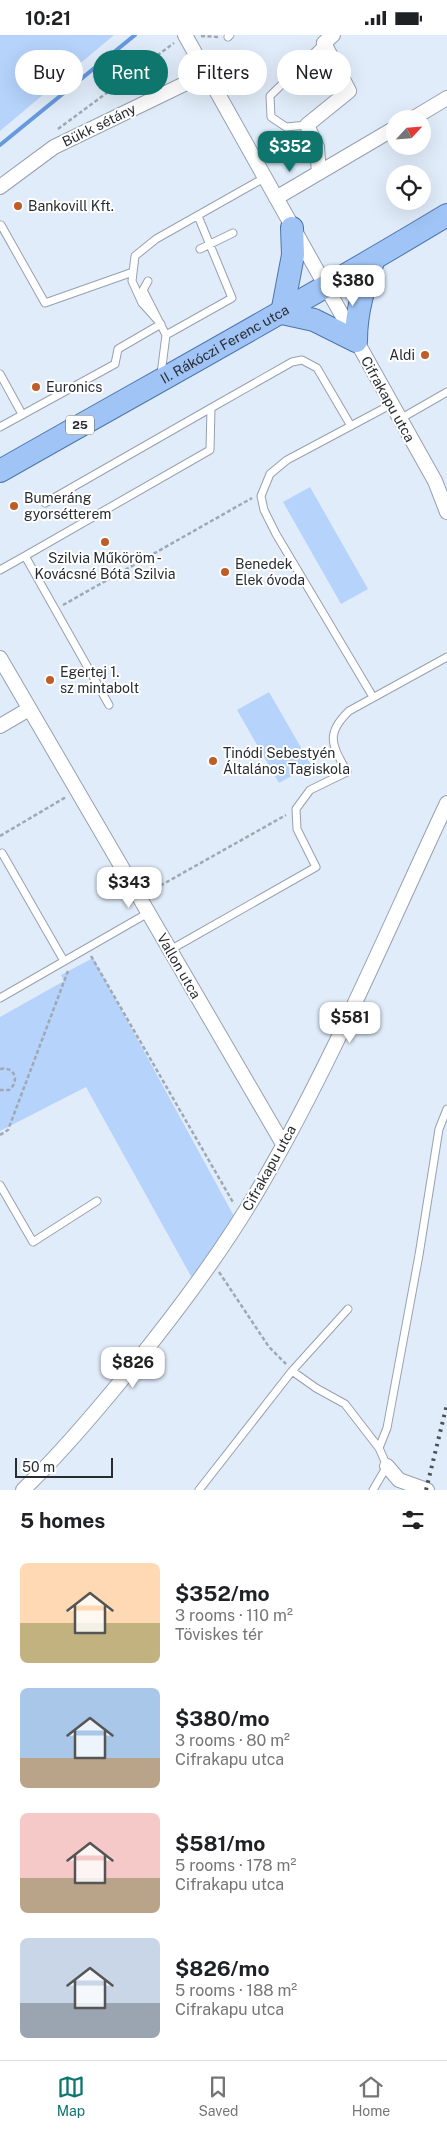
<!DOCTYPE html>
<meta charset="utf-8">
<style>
body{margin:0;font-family:"Public Sans",sans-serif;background:#f6f6f6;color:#202124;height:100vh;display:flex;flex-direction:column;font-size:19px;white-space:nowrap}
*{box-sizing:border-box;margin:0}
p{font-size:16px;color:#757577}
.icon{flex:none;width:28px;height:28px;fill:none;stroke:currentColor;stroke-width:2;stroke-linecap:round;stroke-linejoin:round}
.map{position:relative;height:1455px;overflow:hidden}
.sheet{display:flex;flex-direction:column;background:#fff;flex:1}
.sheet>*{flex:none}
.banner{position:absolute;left:15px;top:15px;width:418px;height:45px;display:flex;gap:10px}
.needle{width:32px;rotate:64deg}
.tools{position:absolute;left:386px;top:75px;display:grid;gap:10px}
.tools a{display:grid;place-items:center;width:45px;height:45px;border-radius:50%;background:#fff;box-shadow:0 5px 20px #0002;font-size:25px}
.scale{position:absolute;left:15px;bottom:12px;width:98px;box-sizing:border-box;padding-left:5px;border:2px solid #282c31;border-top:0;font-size:14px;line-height:18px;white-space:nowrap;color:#282c31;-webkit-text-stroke:4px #fff;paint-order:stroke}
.price{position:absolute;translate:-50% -42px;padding:0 11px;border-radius:10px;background:#fff;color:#222;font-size:16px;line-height:32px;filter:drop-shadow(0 1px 2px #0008)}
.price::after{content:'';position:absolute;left:50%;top:30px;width:15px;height:11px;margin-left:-8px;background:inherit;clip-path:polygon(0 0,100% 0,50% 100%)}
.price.selected{background:#0f766e;color:#fff}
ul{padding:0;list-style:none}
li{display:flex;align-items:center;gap:15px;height:125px;padding:0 20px}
li span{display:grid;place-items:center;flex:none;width:140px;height:100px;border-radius:8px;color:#555}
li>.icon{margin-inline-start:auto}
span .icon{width:60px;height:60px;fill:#fffc;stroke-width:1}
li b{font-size:21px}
h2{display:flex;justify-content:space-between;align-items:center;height:60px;padding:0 20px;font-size:21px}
.tag{padding:0 18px;border-radius:22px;background:#fff;box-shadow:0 5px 20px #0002;font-size:18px;line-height:45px}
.tag.selected{background:#0f766e;color:#fff}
.status{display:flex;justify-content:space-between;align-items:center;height:35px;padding:0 25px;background:#fff;direction:ltr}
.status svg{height:14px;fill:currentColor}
.tab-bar{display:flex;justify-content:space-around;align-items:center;height:70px;border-top:1px solid #e0e0e0;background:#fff;font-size:14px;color:#757577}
.tab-bar a{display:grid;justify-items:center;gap:2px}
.tab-bar .selected{color:#0f766e}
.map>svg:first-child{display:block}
.green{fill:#b5d3fb}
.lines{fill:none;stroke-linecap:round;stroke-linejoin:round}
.stream{stroke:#6699de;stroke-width:4}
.service-casing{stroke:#97a1ae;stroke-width:9}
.minor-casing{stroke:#97a1ae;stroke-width:16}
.primary-casing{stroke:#4c75ac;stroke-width:24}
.path{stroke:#9fa8b3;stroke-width:2.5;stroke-dasharray:4 2.5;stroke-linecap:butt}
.service{stroke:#fff;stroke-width:7}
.minor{stroke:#fff;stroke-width:14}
.primary{stroke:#a0c4f5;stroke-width:22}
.rail{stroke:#4c5158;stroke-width:4;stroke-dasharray:2.5 5;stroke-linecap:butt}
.poi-dot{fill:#c05d26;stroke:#fff;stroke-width:2}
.labels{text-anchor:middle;stroke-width:4;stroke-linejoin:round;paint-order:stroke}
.shield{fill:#fff;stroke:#686b6f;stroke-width:1}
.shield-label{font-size:12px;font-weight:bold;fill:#282c31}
.street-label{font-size:14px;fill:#282c31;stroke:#fff}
.poi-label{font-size:14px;fill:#282c31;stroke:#fff;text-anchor:start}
</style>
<div class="status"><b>10:21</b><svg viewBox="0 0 49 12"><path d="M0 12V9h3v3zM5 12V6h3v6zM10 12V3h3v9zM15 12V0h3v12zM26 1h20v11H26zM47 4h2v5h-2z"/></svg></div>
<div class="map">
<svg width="447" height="1455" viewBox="0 0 447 1455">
<rect width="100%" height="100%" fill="#e1ecfa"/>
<path class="green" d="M0 0H114L0 96Z
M310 452 368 554 341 569 283 467Z
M269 657 311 730 279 748 237 675Z
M93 923 235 1183 192 1243 86 1052 0 1096V982L64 946 61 940Z"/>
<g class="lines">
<path class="stream" d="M0 110 135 0"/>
<defs>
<path id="service" d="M228 2 230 0
M307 90 286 92 271 82 270 61 324 8
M1 190 45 268 133 237
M200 214 233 198
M148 246 143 255 166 300 161 339
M161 289 142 268 132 246 135 221 156 204 264 143
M166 300 232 263 198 181
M0 339 22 379
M400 384 447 357
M0 392 115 329 118 314 161 289
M45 468 211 373
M25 521 210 415 211 373 292 327 302 325 317 333 351 391
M0 535 25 521 109 670
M373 662 276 499 264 475 261 461 270 439 287 425 392 369
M2 818 64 926
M170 915 316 832 297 794 296 774 310 755 347 737C333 711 324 700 349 676L447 622
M0 963 148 878
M0 1150 33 1207 97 1166
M292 1336 316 1353 345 1369 379 1413 387 1431 373 1455
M379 1413 387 1393 419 1220 439 1094 447 1074
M199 1455 292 1336 348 1274"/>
<path id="minor" d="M185 0 435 446 447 477
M412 84 447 63
M319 138 317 112 307 90 349 56 324 8 333 0
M0 152 54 112 205 39
M276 163 395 93
M0 623 283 1109
M0 691 29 674
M387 1431 399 1445 427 1455
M23 1455C61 1418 95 1378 129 1336 177 1277 223 1216 261 1150 332 1028 387 896 447 768"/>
<g id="primary">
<path d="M282 278 314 285 356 306C356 276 364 251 374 224"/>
<path d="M282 278 293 220 292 193"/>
<path id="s1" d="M0 436C149 351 300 269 447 180"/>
</g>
</defs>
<use href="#service" class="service-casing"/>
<use href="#minor" class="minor-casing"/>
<use href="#primary" class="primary-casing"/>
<path class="path" d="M201 1 220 2
M58 94 174 8
M63 570 252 463
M0 801 66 762
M149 857 286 780
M91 921 234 1169
M0 1034C15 1031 20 1046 9 1055H0
M0 1100 8 1095 68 936
M219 1237 269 1312 286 1329"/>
<use href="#service" class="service"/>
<use href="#minor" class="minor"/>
<use href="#primary" class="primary"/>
<path class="rail" d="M426 1455 447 1369"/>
</g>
<g class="poi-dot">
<circle cx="18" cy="171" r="5"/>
<circle cx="425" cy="320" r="5"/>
<circle cx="36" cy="352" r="5"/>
<circle cx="14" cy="471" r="5"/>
<circle cx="105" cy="507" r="5"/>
<circle cx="225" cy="537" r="5"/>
<circle cx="50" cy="645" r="5"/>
<circle cx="213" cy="726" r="5"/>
</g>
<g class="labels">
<rect class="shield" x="66" y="380.5" width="28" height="19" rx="4"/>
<g class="shield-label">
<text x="80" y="394">25</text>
</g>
<g class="street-label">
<text transform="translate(99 90) rotate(-26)" y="5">Bükk sétány</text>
<text dy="5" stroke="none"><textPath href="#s1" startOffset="258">II. Rákóczi Ferenc utca</textPath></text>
<text transform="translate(388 364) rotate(61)" y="5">Cifrakapu utca</text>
<text transform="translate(179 931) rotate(60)" y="5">Vallon utca</text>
<text transform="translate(269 1133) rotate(-61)" y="5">Cifrakapu utca</text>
</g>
<g class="poi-label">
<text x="28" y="176">Bankovill Kft.</text>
<text x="415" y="325" text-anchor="end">Aldi</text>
<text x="46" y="357">Euronics</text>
<text x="24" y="468">Bumeráng<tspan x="24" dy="16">gyorsétterem</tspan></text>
<text x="105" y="528" text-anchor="middle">Szilvia Műköröm -<tspan x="105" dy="16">Kovácsné Bóta Szilvia</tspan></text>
<text x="235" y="534">Benedek<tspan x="235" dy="16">Elek óvoda</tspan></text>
<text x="60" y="642">Egertej 1.<tspan x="60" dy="16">sz mintabolt</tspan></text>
<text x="223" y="723">Tinódi Sebestyén<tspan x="223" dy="16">Általános Tagiskola</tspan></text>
</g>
</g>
</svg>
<div class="tools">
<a><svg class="needle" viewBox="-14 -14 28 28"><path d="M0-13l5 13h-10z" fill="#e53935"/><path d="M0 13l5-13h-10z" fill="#757577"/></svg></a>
<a><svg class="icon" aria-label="locate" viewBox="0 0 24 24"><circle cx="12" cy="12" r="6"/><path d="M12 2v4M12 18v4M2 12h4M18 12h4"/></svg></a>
</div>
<div class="scale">50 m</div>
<b class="price selected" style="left:290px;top:138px">$352</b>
<b class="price" style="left:353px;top:272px">$380</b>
<b class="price" style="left:129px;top:874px">$343</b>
<b class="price" style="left:350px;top:1009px">$581</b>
<b class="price" style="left:133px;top:1354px">$826</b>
<div class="banner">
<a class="tag">Buy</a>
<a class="tag selected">Rent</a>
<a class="tag">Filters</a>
<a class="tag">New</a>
</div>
</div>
<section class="sheet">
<h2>5 homes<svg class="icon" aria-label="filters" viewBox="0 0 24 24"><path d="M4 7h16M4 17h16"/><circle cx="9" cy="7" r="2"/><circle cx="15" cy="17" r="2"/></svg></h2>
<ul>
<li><span style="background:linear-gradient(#ffd9b3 60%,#c2b280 0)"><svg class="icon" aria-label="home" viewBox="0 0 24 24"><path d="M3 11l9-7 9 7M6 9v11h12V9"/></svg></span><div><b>$352/mo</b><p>3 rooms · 110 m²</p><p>Töviskes tér</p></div></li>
<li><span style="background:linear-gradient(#a9c7e8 70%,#b9a48a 0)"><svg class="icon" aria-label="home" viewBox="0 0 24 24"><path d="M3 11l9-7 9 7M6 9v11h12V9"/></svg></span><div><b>$380/mo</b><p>3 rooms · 80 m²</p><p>Cifrakapu utca</p></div></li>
<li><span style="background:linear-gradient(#f6c9c9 65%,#b9a48a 0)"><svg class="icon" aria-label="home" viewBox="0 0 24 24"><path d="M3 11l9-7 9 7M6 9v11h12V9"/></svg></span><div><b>$581/mo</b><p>5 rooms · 178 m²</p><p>Cifrakapu utca</p></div></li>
<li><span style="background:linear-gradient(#c9d6e8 65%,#9aa5b1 0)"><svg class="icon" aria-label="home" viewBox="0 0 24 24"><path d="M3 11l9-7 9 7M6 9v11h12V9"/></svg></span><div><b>$826/mo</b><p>5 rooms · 188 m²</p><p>Cifrakapu utca</p></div></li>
</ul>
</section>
<nav class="tab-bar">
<a class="selected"><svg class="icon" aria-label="map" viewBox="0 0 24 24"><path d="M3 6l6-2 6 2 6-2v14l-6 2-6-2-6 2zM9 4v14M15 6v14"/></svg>Map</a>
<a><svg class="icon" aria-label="saved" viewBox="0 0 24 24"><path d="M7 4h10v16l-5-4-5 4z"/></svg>Saved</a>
<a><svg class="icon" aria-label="home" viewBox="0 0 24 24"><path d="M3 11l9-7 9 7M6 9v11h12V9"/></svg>Home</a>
</nav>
